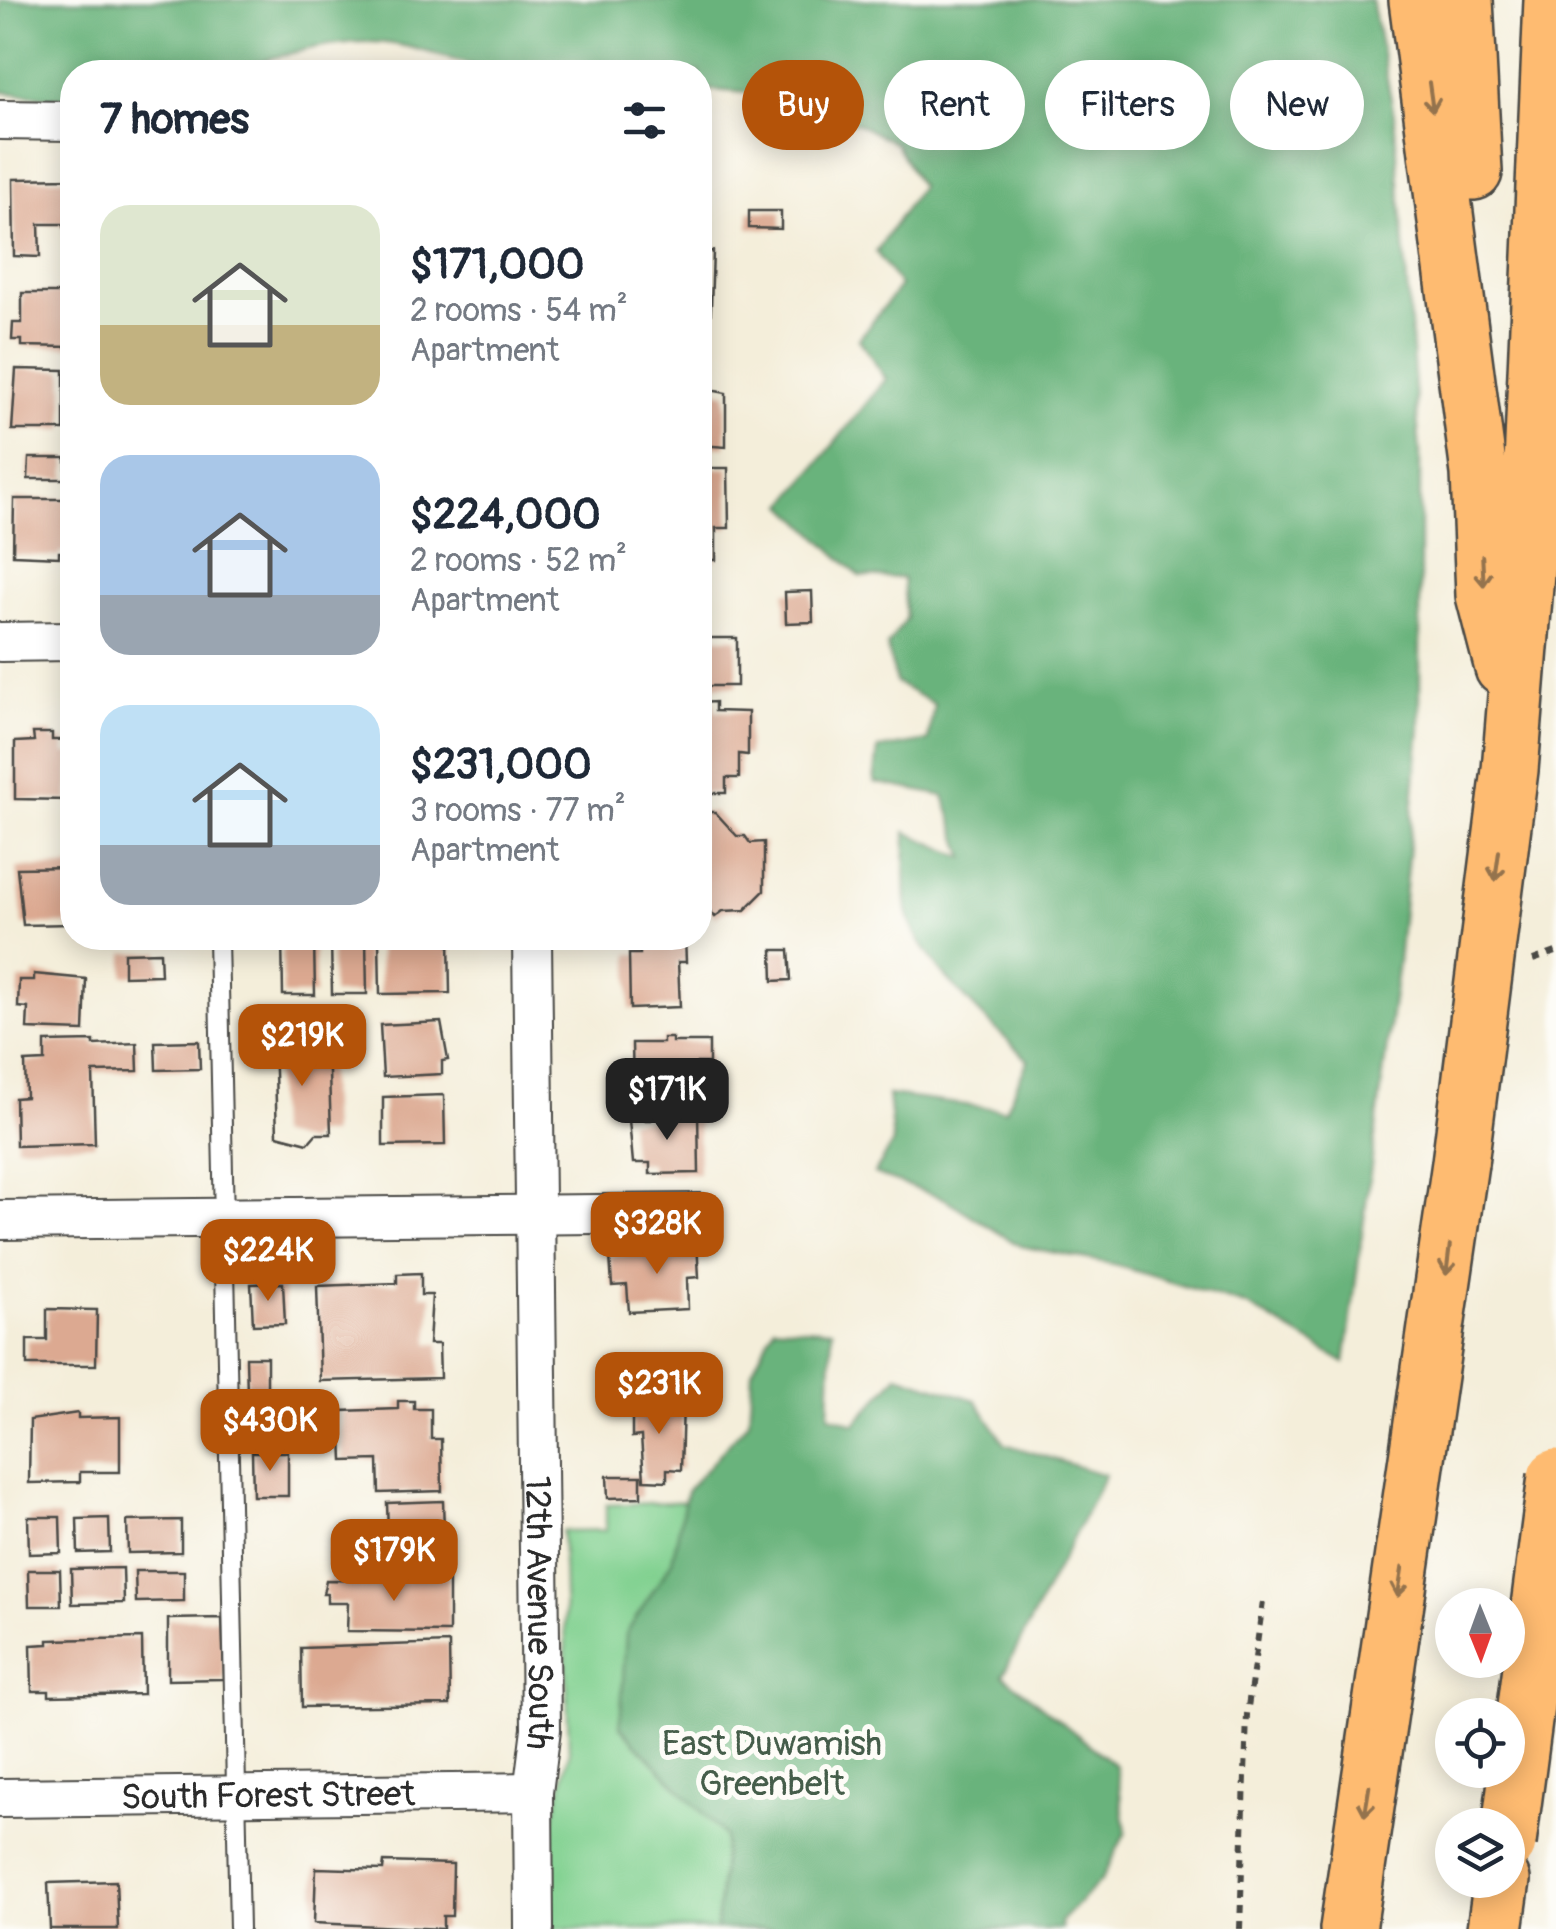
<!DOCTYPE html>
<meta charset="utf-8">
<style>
body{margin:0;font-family:Pangolin,sans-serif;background:#f6f6f7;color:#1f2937;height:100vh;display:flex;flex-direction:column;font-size:38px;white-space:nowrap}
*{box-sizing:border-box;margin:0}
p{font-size:32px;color:#747a83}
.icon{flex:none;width:55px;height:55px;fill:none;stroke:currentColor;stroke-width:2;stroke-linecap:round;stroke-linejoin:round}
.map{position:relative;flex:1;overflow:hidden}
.details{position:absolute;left:60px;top:60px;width:652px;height:890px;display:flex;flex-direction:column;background:#fff;border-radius:40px;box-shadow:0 5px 25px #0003}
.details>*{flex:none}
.top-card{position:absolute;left:742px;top:60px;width:662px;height:90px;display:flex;gap:20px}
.needle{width:65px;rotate:179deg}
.tools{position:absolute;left:1435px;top:1588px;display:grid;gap:20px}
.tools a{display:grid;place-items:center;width:90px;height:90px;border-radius:50%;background:#fff;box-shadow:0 5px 25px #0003;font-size:50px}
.price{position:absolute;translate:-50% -85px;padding:0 22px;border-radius:20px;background:#b45309;color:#fff;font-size:32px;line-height:65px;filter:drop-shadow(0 2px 5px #0008)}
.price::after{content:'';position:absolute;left:50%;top:60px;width:30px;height:22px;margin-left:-15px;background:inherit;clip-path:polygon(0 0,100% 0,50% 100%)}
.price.active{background:#222;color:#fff}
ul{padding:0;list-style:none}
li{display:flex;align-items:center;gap:30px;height:250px;padding:0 40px}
li span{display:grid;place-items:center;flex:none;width:280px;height:200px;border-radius:30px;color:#555}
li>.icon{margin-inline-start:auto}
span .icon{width:120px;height:120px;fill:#fffc;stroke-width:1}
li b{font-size:42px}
h2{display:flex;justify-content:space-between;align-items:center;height:120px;padding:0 40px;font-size:42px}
.chip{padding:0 35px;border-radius:45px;background:#fff;box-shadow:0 5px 25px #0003;font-size:35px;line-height:90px}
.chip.active{background:#b45309;color:#fff}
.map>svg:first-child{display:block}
.green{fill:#82d191;stroke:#567e5e;stroke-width:2.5}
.forest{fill:#69b37b;stroke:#4a6f53;stroke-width:2.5}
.building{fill:#dca991}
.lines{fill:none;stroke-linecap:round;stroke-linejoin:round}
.lane-casing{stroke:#494845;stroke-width:22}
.street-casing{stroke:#494845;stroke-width:42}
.highway-casing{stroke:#494845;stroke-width:60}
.path{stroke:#494845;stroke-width:6;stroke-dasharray:8 8;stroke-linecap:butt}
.lane{stroke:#fff;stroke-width:18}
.street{stroke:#fff;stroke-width:38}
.highway{stroke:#febb71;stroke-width:55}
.highway-bridge-casing{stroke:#494845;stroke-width:60;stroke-linecap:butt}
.highway-bridge{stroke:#febb71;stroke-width:55}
.oneway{stroke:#94734e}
.labels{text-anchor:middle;stroke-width:10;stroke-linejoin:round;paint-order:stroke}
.street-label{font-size:35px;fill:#2b2b2b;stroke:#fdfcf7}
.park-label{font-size:35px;fill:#455d4a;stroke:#fdfcf7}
</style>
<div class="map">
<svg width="1556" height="1929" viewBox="0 0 1556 1929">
<rect width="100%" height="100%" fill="#fdfcf7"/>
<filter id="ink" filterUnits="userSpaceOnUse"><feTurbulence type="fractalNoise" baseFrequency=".01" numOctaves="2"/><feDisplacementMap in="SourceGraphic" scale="20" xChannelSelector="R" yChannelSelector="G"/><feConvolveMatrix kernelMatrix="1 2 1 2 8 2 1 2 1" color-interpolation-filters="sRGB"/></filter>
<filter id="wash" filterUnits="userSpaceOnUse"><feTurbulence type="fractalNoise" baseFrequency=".0048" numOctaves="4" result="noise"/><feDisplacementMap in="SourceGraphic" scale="40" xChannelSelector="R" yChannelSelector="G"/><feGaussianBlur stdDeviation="2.25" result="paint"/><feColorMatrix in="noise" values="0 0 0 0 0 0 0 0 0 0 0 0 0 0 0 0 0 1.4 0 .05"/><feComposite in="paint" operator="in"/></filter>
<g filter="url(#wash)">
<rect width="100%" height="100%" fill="#f4eeda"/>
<path class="green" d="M833 1495 1014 1929H549L548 1841 569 1754 562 1531 606 1530V1505Z"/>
<path class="forest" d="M0 0H1372L1394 115 1420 453V729L1398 962 1345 1363 1248 1306 1113 1264 1020 1246 945 1199 874 1174 893 1143 888 1095 1005 1110 1028 1060C995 1028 914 956 907 910 903 885 906 857 906 832L965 858 944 796 874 782 878 749 928 741 934 704 896 683 887 646 906 619 903 578 859 576 785 505 886 379 859 339 900 286 876 252 920 187 896 144 856 123 816 128 761 94 700 89V72H596L582 66C505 98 438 41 367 42 315 42 267 62 217 72 172 80 119 72 72 72V98L68 99 0 92Z
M774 1326 832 1330 829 1415 855 1424 898 1375 976 1400 1005 1444 1105 1475 1003 1675 1116 1766 1126 1832 1102 1879 1060 1922 1062 1929H716L725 1836 620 1727 626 1634 672 1561 687 1490 749 1421 752 1371Z"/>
<g id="blocks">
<path class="building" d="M72 178V251H65L64 224H39L40 257 14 256 13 179Z
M749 211H781V229L749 228Z
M713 251 710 335H700V252Z
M22 293H72V347L22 346V340H12L13 323H22Z
M16 369 64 370V430H12Z
M700 388 726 393V447L700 445Z
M29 458H66V479H28Z
M700 468H728L729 528H716V560H700Z
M14 499H72V552H59V557L13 555Z
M812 591 813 622 786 623 785 592Z
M700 638H737V686H700Z
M715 702V711L748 712V755L739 754V778H726V793H700V703Z
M33 733H52V740H65V754H72L68 800 15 799V742L34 741Z
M700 812H715L737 836H745L750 843 764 842V891L745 910 723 911 715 917 711 912 700 920Z
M72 867V924L23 925 17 868Z
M282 938H314L315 995H283Z
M331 938H366L367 994H332Z
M379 938H449L450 993 380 994Z
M640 938H685L686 962H678L680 1007 630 1009 629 954H640Z
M772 950H789L791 980 773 981Z
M160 952 161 975 124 976V953Z
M34 974 86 979 84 1031 27 1029 28 1008 18 1007 19 980H34Z
M441 1022 448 1060 442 1061V1074L383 1077 380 1025Z
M663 1038H672V1042H709V1063H697V1096H664V1088H633L632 1043H663Z
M94 1041V1045L137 1043 138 1071 93 1072 95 1144 16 1146 15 1098 26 1097 25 1062 45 1061V1042Z
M199 1041 200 1069 156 1070 155 1042Z
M274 1041H328L331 1134H316L308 1143 277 1135Z
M444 1095 445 1145 383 1146V1097Z
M698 1112 699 1173 650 1174V1163H633L629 1120H651V1113Z
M697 1243 699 1277 687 1278 688 1309 629 1312 627 1285 612 1286 610 1256 649 1252V1246Z
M421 1273V1295H432L429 1344H439L440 1378 320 1381 317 1286 397 1283V1274Z
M283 1283 285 1324 253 1325 251 1284Z
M47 1309 97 1310 96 1365H27V1340H47Z
M246 1357H267V1394L247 1395Z
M398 1401H414V1409H431V1439H441L442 1491 379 1493 378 1460 343 1461 341 1411 398 1409Z
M632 1401 683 1403 681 1470 667 1469V1481L644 1480 641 1436 632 1437Z
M78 1413V1418L120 1417V1472H80V1482L29 1483 30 1420Z
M252 1452H288V1496H253Z
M607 1476H641V1497L608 1498Z
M443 1501 445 1558 389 1560 387 1503Z
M28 1517H60L61 1553 29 1554Z
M109 1518 110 1552 78 1553 77 1519Z
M181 1520V1552L128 1553 127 1521Z
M376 1550 377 1572 335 1573V1551Z
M123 1568 124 1603 72 1604 71 1569Z
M28 1570H60L61 1606H29Z
M135 1571H184V1601L136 1602Z
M406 1575H449V1632L347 1631 348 1603H327V1594H323L326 1580 407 1581Z
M222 1618 224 1679 168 1680V1619Z
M142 1638 143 1694 49 1696V1691H32L31 1645 48 1644V1640Z
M449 1643 450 1705 302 1707 301 1648Z
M384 1862 453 1864 452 1916H443V1929L314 1923 316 1868 383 1870Z
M116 1881 118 1929H50L48 1883Z"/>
</g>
</g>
<g filter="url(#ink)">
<use href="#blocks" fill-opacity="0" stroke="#494845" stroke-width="2.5"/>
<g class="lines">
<defs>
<path id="lane" d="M218 938 239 1929"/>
<g id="street">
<path d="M0 120 72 121"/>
<path d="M0 642 72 641"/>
<path id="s1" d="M532 938 541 1729 533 1792 534 1929"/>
<path d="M0 1220 700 1213"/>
<path id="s2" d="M0 1798 533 1792"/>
</g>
<path id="highway" d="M1417 0 1479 473 1484 595 1503 668
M1465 0 1474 172
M1460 1163 1510 770 1529 536 1552 0
M1348 1929 1381 1705
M1495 1929 1502 1880"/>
</defs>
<use href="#lane" class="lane-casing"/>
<use href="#street" class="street-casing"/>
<use href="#highway" class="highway-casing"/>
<path class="path" d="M1533 960 1556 952
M1240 1929 1247 1714 1264 1595"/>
<use href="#lane" class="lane"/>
<use href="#street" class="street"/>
<use href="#highway" class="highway"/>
<defs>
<path id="highway-bridge" d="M1381 1705 1460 1163
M1508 1843 1556 1477"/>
</defs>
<use href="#highway-bridge" class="highway-bridge-casing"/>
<use href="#highway-bridge" class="highway-bridge"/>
</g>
<defs><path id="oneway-shaft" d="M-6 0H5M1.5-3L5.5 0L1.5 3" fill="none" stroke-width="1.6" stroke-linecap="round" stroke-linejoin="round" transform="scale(2.5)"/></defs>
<g class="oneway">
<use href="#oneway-shaft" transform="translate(1431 97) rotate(82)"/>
<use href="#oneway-shaft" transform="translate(1483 571) rotate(87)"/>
<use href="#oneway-shaft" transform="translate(1497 866) rotate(98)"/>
<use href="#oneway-shaft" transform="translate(1448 1260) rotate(97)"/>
<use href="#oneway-shaft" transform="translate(1400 1582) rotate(99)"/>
<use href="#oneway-shaft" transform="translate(1367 1801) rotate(99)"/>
</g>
</g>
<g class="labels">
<g class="street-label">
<text dy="12" stroke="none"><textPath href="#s1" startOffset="675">12th Avenue South</textPath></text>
<text dy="12" stroke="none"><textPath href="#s2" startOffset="268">South Forest Street</textPath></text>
</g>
<g class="park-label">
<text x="772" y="1755">East Duwamish<tspan x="772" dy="40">Greenbelt</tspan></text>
</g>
</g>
</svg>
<div class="tools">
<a><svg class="needle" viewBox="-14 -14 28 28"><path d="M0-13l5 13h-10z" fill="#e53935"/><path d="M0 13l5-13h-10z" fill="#747a83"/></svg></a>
<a><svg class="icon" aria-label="locate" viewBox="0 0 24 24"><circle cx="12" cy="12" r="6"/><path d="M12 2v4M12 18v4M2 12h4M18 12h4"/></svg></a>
<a><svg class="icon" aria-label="layers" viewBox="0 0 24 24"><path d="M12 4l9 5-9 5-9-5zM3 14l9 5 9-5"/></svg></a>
</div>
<b class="price" style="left:302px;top:1089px">$219K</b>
<b class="price active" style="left:667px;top:1143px">$171K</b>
<b class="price" style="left:657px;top:1277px">$328K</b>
<b class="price" style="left:268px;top:1304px">$224K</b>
<b class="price" style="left:659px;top:1437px">$231K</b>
<b class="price" style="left:270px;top:1474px">$430K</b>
<b class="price" style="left:394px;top:1604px">$179K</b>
<div class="top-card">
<a class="chip active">Buy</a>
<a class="chip">Rent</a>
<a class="chip">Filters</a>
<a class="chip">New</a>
</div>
<section class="details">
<h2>7 homes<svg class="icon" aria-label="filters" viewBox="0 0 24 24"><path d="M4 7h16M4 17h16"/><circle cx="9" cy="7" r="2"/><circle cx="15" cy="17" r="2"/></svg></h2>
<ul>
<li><span style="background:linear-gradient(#dfe7d0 60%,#c2b280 0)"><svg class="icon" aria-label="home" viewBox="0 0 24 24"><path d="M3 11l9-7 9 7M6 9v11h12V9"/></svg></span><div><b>$171,000</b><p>2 rooms · 54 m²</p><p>Apartment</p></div></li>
<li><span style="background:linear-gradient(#a9c7e8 70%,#9aa5b1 0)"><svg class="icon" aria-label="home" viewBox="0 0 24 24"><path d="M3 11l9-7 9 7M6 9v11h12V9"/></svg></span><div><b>$224,000</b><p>2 rooms · 52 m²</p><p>Apartment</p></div></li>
<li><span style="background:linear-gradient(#bfe0f5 70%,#9aa5b1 0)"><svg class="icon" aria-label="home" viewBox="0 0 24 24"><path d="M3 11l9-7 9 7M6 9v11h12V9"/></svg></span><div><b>$231,000</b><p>3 rooms · 77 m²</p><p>Apartment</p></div></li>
</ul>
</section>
</div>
